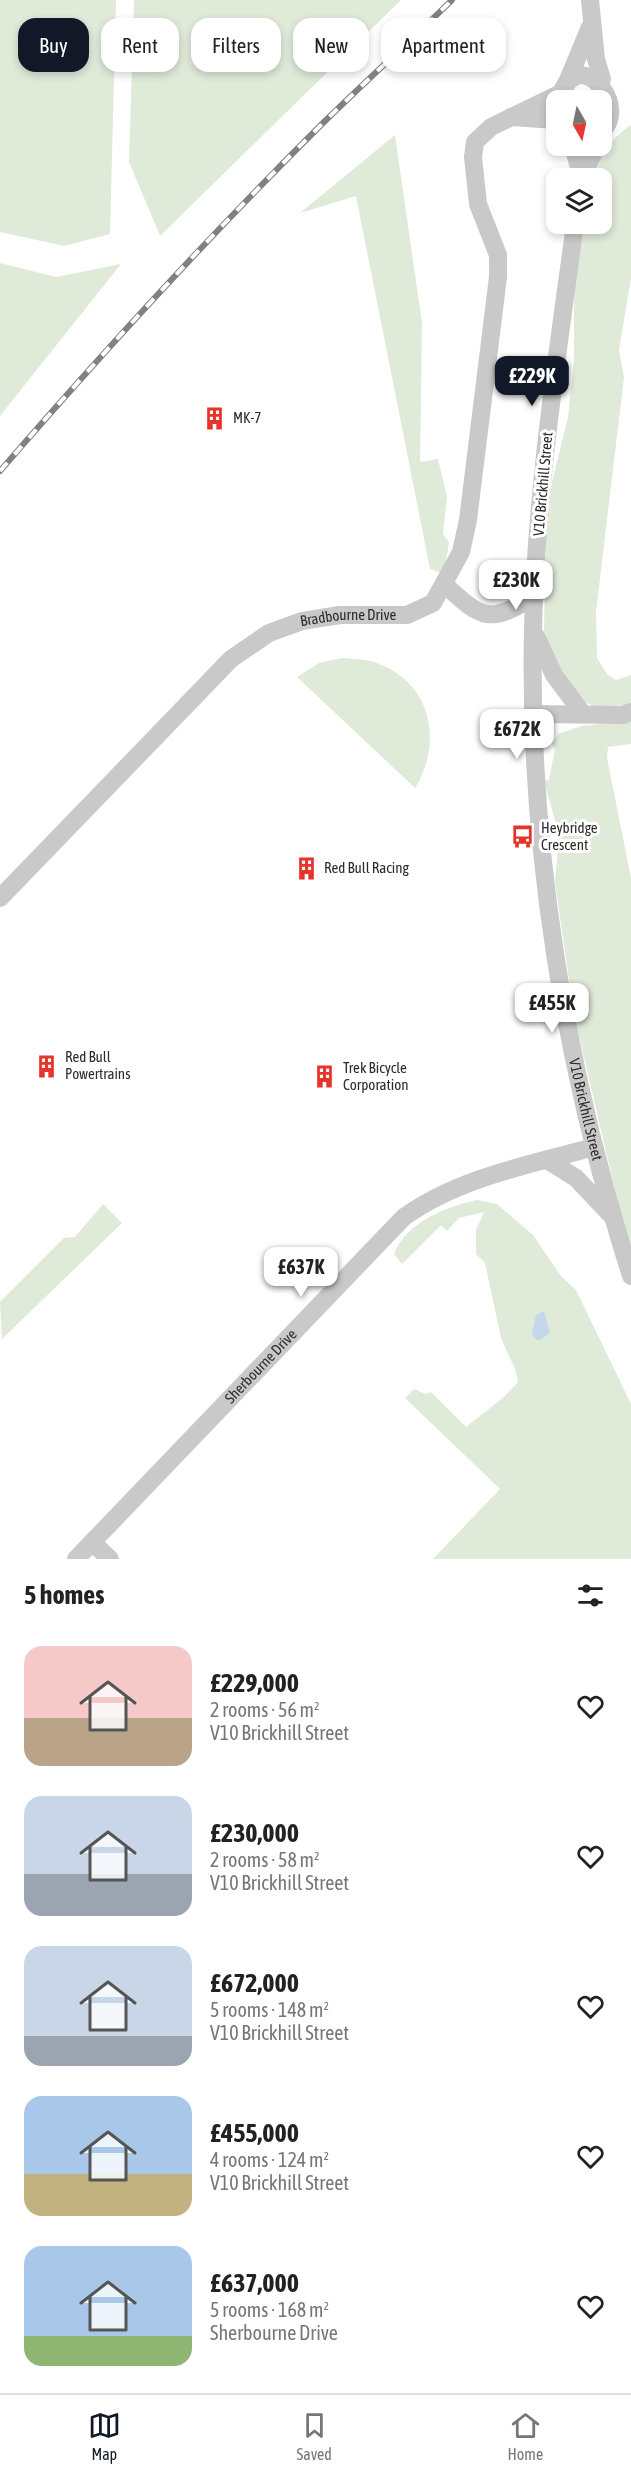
<!DOCTYPE html>
<meta charset="utf-8">
<style>
body{margin:0;font-family:"Asap Condensed",sans-serif;background:#f2f2f2;color:#222;height:100vh;display:flex;flex-direction:column;font-size:22px;white-space:nowrap}
*{box-sizing:border-box;margin:0}
p{font-size:20px;color:#767676}
.icon{flex:none;width:33px;height:33px;fill:none;stroke:currentColor;stroke-width:2;stroke-linecap:round;stroke-linejoin:round}
.map{position:relative;height:1559px;overflow:hidden}
.sheet{display:flex;flex-direction:column;background:#fff;flex:1}
.sheet>*{flex:none}
.guide{position:absolute;left:18px;top:18px;width:596px;height:54px;display:flex;gap:12px}
.needle{width:39px;rotate:171deg}
.tools{position:absolute;left:546px;top:90px;display:grid;gap:12px}
.tools a{display:grid;place-items:center;width:66px;height:66px;border-radius:12px;background:#fff;box-shadow:0 3px 9px #0003;font-size:30px}
.price{position:absolute;translate:-50% -51px;padding:0 14px;border-radius:12px;background:#fff;color:#222;font-size:20px;line-height:39px;filter:drop-shadow(0 2px 3px #0008)}
.price::after{content:'';position:absolute;left:50%;top:36px;width:18px;height:14px;margin-left:-9px;background:inherit;clip-path:polygon(0 0,100% 0,50% 100%)}
.price.current{background:#111827;color:#fff}
ul{padding:0;list-style:none}
li{display:flex;align-items:center;gap:18px;height:150px;padding:0 24px}
li span{display:grid;place-items:center;flex:none;width:168px;height:120px;border-radius:18px;color:#555}
li>.icon{margin-inline-start:auto}
span .icon{width:72px;height:72px;fill:#fffc;stroke-width:1}
li b{font-size:26px}
h2{display:flex;justify-content:space-between;align-items:center;height:72px;padding:0 24px;font-size:26px}
.chip{padding:0 21px;border-radius:18px;background:#fff;box-shadow:0 3px 9px #0003;font-size:21px;line-height:54px}
.chip.current{background:#111827;color:#fff}
.tabs{display:flex;justify-content:space-around;align-items:center;height:84px;border-top:2px solid #e0e0e0;background:#fff;font-size:16px;color:#767676}
.tabs a{display:grid;justify-items:center;gap:3px}
.tabs .current{color:#111827}
.map>svg:first-child{display:block}
.green{fill:#e0ead9}
.water{fill:#c4d7eb}
.lines{fill:none;stroke-linecap:round;stroke-linejoin:round}
.minor{stroke:#c9c9c9;stroke-width:18}
.rail-casing{stroke:#818181;stroke-width:6}
.rail{stroke:#fff;stroke-width:4;stroke-dasharray:11;stroke-linecap:butt}
.labels{text-anchor:middle;stroke-width:6;stroke-linejoin:round;paint-order:stroke}
.poi-label{font-size:15px;fill:#2c2c2c;stroke:#fff;text-anchor:start}
.street-label{font-size:15px;fill:#2c2c2c;stroke:#fff}
</style>
<div class="map">
<svg width="631" height="1559" viewBox="0 0 631 1559">
<rect width="100%" height="100%" fill="#fff"/>
<path class="green" d="M0 0H116L110 234 64 246 0 232Z
M134 0H401L160 236 129 162Z
M631 125V278L619 350 624 377 596 612 597 658 607 674 616 680 631 675V705L595 707 583 701 548 653 544 630 546 525 552 482 568 417 574 360V285L585 224H602V178H595C599 157 612 137 631 125Z
M395 135 422 323 420 462 438 459 447 497 443 534 449 542 444 574 430 569 356 196 300 213Z
M0 263 56 277 121 264 0 416Z
M342 658C354 659 368 659 379 664 432 684 443 743 415 788L297 677 319 663Z
M631 721V744L608 747 607 758 631 878V1246L617 1199 574 1014 555 882 558 849 556 824 544 781 549 780 555 749 552 744 558 734 581 726Z
M477 1200 497 1204 533 1235 561 1276 576 1290 631 1404V1559H433L500 1489 405 1398 414 1389 426 1394 431 1392 466 1427 504 1397 518 1382 515 1369 501 1338 485 1263 476 1254V1230L484 1212 459 1218 447 1231 441 1225 402 1264 394 1254C407 1222 445 1207 477 1200Z
M103 1204 122 1223 2 1339 0 1302 64 1238 75 1237Z"/>
<path class="water" d="M544 1311 550 1333 540 1340 535 1339 532 1333 536 1315Z"/>
<g class="lines">
<g class="minor">
<path d="M590 0 596 59 602 79"/>
<path d="M566 85 590 27"/>
<path d="M559 100C575 41 631 103 602 131"/>
<path d="M511 117 556 120"/>
<path d="M573 146 582 178"/>
<path d="M582 178 597 146"/>
<path id="s1" d="M575 224C557 358 536 492 533 628 528 846 565 1068 631 1276"/>
<path d="M444 584C483 620 489 624 535 596"/>
<path d="M536 636 554 675 583 714"/>
<path d="M535 714 623 715 631 712"/>
<path id="s2" d="M0 898 231 659 269 633 302 621 340 615H407L433 603 461 552 468 520 498 277V255L478 204 473 157 475 142 491 127 561 93"/>
<path d="M547 1160 576 1178 611 1215"/>
<path d="M92 1542 110 1559"/>
<path id="s3" d="M76 1559 404 1217C460 1177 529 1165 594 1147"/>
</g>
<defs>
<path id="rail" d="M0 471C104 351 211 234 324 122 366 81 410 41 452 0"/>
</defs>
<use href="#rail" class="rail-casing"/>
<use href="#rail" class="rail"/>
</g>
<defs>
<symbol id="building-bare" viewBox="-9 -9 18 18"><path d="M-4-6H4V6H1V3H-1V6H-4ZM-2.5-4.3h1.7v1.8h-1.7ZM.8-4.3h1.7v1.8H.8ZM-2.5-1h1.7V.8h-1.7ZM.8-1h1.7V.8H.8Z" fill="#e6342b" stroke="#fff" stroke-width="2.5" paint-order="stroke"/></symbol>
<symbol id="bus-bare" viewBox="-9 -9 18 18"><path d="M-5-6H5V4H4V6H2V4H-2V6H-4V4H-5ZM-3.5-4V0h7V-4ZM-3.5 1.2v1.5H-2V1.2ZM2 1.2v1.5H3.5V1.2Z" fill="#e6342b" stroke="#fff" stroke-width="2.5" paint-order="stroke"/></symbol>
</defs>
<g fill-rule="evenodd">
<use href="#building-bare" x="198" y="402" width="33" height="33"/>
<use href="#bus-bare" x="506" y="820" width="33" height="33"/>
<use href="#building-bare" x="290" y="852" width="33" height="33"/>
<use href="#building-bare" x="30" y="1050" width="33" height="33"/>
<use href="#building-bare" x="308" y="1060" width="33" height="33"/>
</g>
<g class="labels">
<g class="poi-label">
<text x="233" y="423">MK-7</text>
<text x="541" y="833">Heybridge<tspan x="541" dy="17">Crescent</tspan></text>
<text x="324" y="873">Red Bull Racing</text>
<text x="65" y="1062">Red Bull<tspan x="65" dy="17">Powertrains</tspan></text>
<text x="343" y="1073">Trek Bicycle<tspan x="343" dy="17">Corporation</tspan></text>
</g>
<g class="street-label">
<text transform="translate(543 484) rotate(-85)" y="5">V10 Brickhill Street</text>
<text dy="5" stroke="none"><textPath href="#s2" startOffset="460">Bradbourne Drive</textPath></text>
<text dy="5" stroke="none"><textPath href="#s1" startOffset="892">V10 Brickhill Street</textPath></text>
<text dy="5" stroke="none"><textPath href="#s3" startOffset="267">Sherbourne Drive</textPath></text>
</g>
</g>
</svg>
<div class="tools">
<a><svg class="needle" viewBox="-14 -14 28 28"><path d="M0-13l5 13h-10z" fill="#e53935"/><path d="M0 13l5-13h-10z" fill="#767676"/></svg></a>
<a><svg class="icon" aria-label="layers" viewBox="0 0 24 24"><path d="M12 4l9 5-9 5-9-5zM3 14l9 5 9-5"/></svg></a>
</div>
<b class="price current" style="left:532px;top:407px">£229K</b>
<b class="price" style="left:516px;top:611px">£230K</b>
<b class="price" style="left:517px;top:760px">£672K</b>
<b class="price" style="left:552px;top:1034px">£455K</b>
<b class="price" style="left:301px;top:1298px">£637K</b>
<div class="guide">
<a class="chip current">Buy</a>
<a class="chip">Rent</a>
<a class="chip">Filters</a>
<a class="chip">New</a>
<a class="chip">Apartment</a>
</div>
</div>
<section class="sheet">
<h2>5 homes<svg class="icon" aria-label="filters" viewBox="0 0 24 24"><path d="M4 7h16M4 17h16"/><circle cx="9" cy="7" r="2"/><circle cx="15" cy="17" r="2"/></svg></h2>
<ul>
<li><span style="background:linear-gradient(#f6c9c9 60%,#b9a48a 0)"><svg class="icon" aria-label="home" viewBox="0 0 24 24"><path d="M3 11l9-7 9 7M6 9v11h12V9"/></svg></span><div><b>£229,000</b><p>2 rooms · 56 m²</p><p>V10 Brickhill Street</p></div><svg class="icon" aria-label="heart" viewBox="0 0 24 24"><path d="M12 20l-8-8c-3-5 5-10 8-4 3-6 11-1 8 4z"/></svg></li>
<li><span style="background:linear-gradient(#c9d6e8 65%,#9aa5b1 0)"><svg class="icon" aria-label="home" viewBox="0 0 24 24"><path d="M3 11l9-7 9 7M6 9v11h12V9"/></svg></span><div><b>£230,000</b><p>2 rooms · 58 m²</p><p>V10 Brickhill Street</p></div><svg class="icon" aria-label="heart" viewBox="0 0 24 24"><path d="M12 20l-8-8c-3-5 5-10 8-4 3-6 11-1 8 4z"/></svg></li>
<li><span style="background:linear-gradient(#c9d6e8 75%,#9aa5b1 0)"><svg class="icon" aria-label="home" viewBox="0 0 24 24"><path d="M3 11l9-7 9 7M6 9v11h12V9"/></svg></span><div><b>£672,000</b><p>5 rooms · 148 m²</p><p>V10 Brickhill Street</p></div><svg class="icon" aria-label="heart" viewBox="0 0 24 24"><path d="M12 20l-8-8c-3-5 5-10 8-4 3-6 11-1 8 4z"/></svg></li>
<li><span style="background:linear-gradient(#a9c7e8 65%,#c2b280 0)"><svg class="icon" aria-label="home" viewBox="0 0 24 24"><path d="M3 11l9-7 9 7M6 9v11h12V9"/></svg></span><div><b>£455,000</b><p>4 rooms · 124 m²</p><p>V10 Brickhill Street</p></div><svg class="icon" aria-label="heart" viewBox="0 0 24 24"><path d="M12 20l-8-8c-3-5 5-10 8-4 3-6 11-1 8 4z"/></svg></li>
<li><span style="background:linear-gradient(#a9c7e8 75%,#8fb573 0)"><svg class="icon" aria-label="home" viewBox="0 0 24 24"><path d="M3 11l9-7 9 7M6 9v11h12V9"/></svg></span><div><b>£637,000</b><p>5 rooms · 168 m²</p><p>Sherbourne Drive</p></div><svg class="icon" aria-label="heart" viewBox="0 0 24 24"><path d="M12 20l-8-8c-3-5 5-10 8-4 3-6 11-1 8 4z"/></svg></li>
</ul>
</section>
<nav class="tabs">
<a class="current"><svg class="icon" aria-label="map" viewBox="0 0 24 24"><path d="M3 6l6-2 6 2 6-2v14l-6 2-6-2-6 2zM9 4v14M15 6v14"/></svg>Map</a>
<a><svg class="icon" aria-label="saved" viewBox="0 0 24 24"><path d="M7 4h10v16l-5-4-5 4z"/></svg>Saved</a>
<a><svg class="icon" aria-label="home" viewBox="0 0 24 24"><path d="M3 11l9-7 9 7M6 9v11h12V9"/></svg>Home</a>
</nav>
